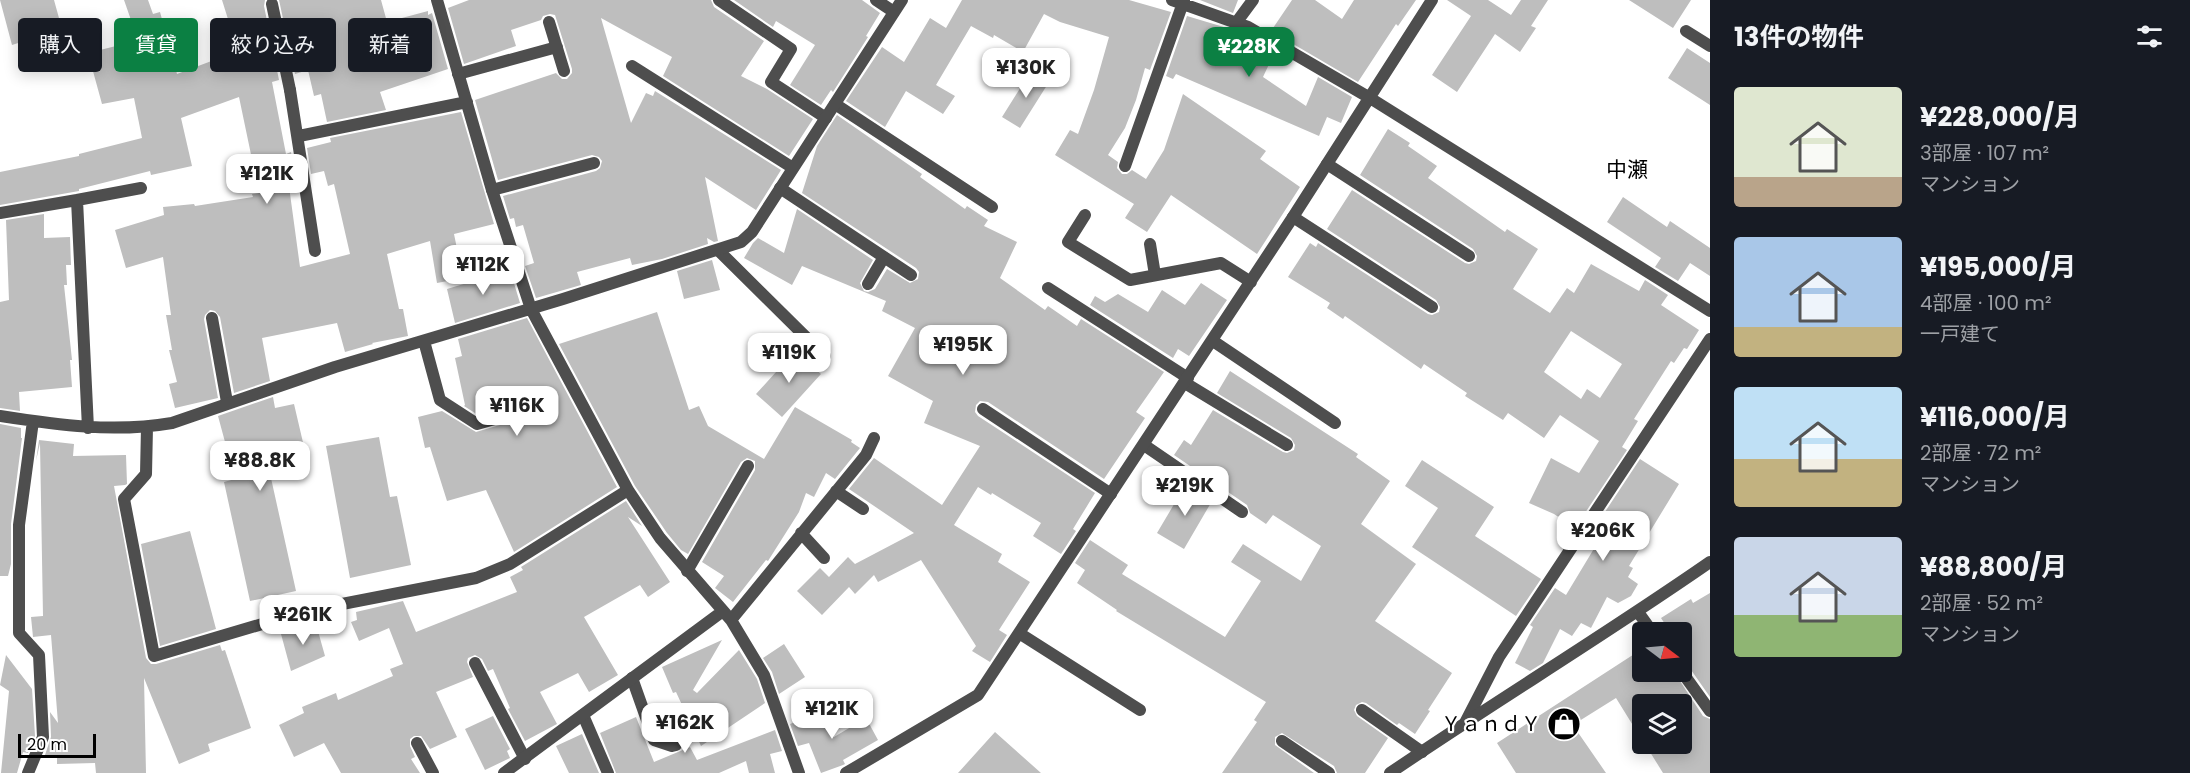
<!DOCTYPE html>
<html lang="ja">
<meta charset="utf-8">
<style>
body{margin:0;font-family:Poppins,"Noto Sans JP",sans-serif;background:#20242c;color:#f1f3f6;height:100vh;display:flex;flex-direction:column;font-size:22px;white-space:nowrap}
*{box-sizing:border-box;margin:0}
p{font-size:20px;color:#9ea1a6}
.icon{flex:none;width:33px;height:33px;fill:none;stroke:currentColor;stroke-width:2;stroke-linecap:round;stroke-linejoin:round}
.map{position:relative;flex:1;overflow:hidden}
.details{display:flex;flex-direction:column;background:#171b24;width:480px}
.details>*{flex:none}
.guide{position:absolute;left:18px;top:18px;width:570px;height:54px;display:flex;gap:12px}
.needle{width:39px;rotate:106deg}
.fabs{position:absolute;left:1632px;top:622px;display:grid;gap:12px}
.fabs a{display:grid;place-items:center;width:60px;height:60px;border-radius:6px;background:#171b24;box-shadow:0 3px 15px #0003;font-size:30px}
.scale{position:absolute;left:18px;bottom:15px;width:78px;box-sizing:border-box;padding-left:6px;border:3px solid #000;border-top:0;font-size:16px;line-height:21px;white-space:nowrap;color:#000;-webkit-text-stroke:4px #fff;paint-order:stroke}
.price{position:absolute;translate:-50% -51px;padding:0 14px;border-radius:12px;background:#fff;color:#222;font-size:20px;line-height:39px;filter:drop-shadow(0 2px 3px #0008)}
.price::after{content:'';position:absolute;left:50%;top:36px;width:18px;height:14px;margin-left:-9px;background:inherit;clip-path:polygon(0 0,100% 0,50% 100%)}
.price.current{background:#0b8043;color:#fff}
ul{padding:0;list-style:none}
li{display:flex;align-items:center;gap:18px;height:150px;padding:0 24px}
li span{display:grid;place-items:center;flex:none;width:168px;height:120px;border-radius:6px;color:#555}
li>.icon{margin-inline-start:auto}
span .icon{width:72px;height:72px;fill:#fffc;stroke-width:1}
li b{font-size:26px}
h2{display:flex;justify-content:space-between;align-items:center;height:72px;padding:0 24px;font-size:26px}
.tag{padding:0 21px;border-radius:6px;background:#171b24;box-shadow:0 3px 15px #0003;font-size:21px;line-height:54px}
.tag.current{background:#0b8043;color:#fff}
main{display:flex;flex:1;min-height:0}
.map>svg:first-child{display:block}
.building{fill:#bebebe;fill-rule:evenodd}
.lines{fill:none;stroke-linecap:round;stroke-linejoin:round}
.service{stroke:#4e4e4e;stroke-width:12}
.minor{stroke:#4e4e4e;stroke-width:12}
.tertiary{stroke:#4e4e4e;stroke-width:12}
.labels{text-anchor:middle;stroke-width:4.5;stroke-linejoin:round;paint-order:stroke}
.poi-label{font-size:20px;fill:#000;stroke:#fff;text-anchor:end}
.neighbourhood-label{font-size:21px;fill:#000;stroke:#fff}
</style>
<main>
<div class="map">
<svg width="1710" height="773" viewBox="0 0 1710 773">
<rect width="100%" height="100%" fill="#fff"/>
<path class="building" d="M0 0H54L67 47 49 53 43 35 12 45Z
M124 0H148L153 14 160 12 177 74 238 51 222 0H265L264 6 279 80 272 82 286 154 291 152 295 177 288 179 300 267 350 254 334 184 328 186 324 171 311 174 307 148 331 142 330 138 461 112 494 224 454 234 463 278 437 283 430 241 387 254 399 309H403L408 336 372 343 373 344 345 352 337 323 262 338 270 381 234 393 220 317 215 311 210 310 205 315 204 319 218 398 175 408 169 384 177 382 169 350H172L166 315H171L163 257 126 268 115 230 164 215 163 207 194 204 195 206 253 197 252 194 259 193 239 97 181 118 192 166 151 175 150 171 79 189V191L0 205V172L79 156V154L142 138 134 98 102 104 88 53 132 42 126 21 131 20Z
M279 0H381L387 22 428 11V15L432 13 448 69 380 92 386 110 327 122 321 94 314 96 308 70 295 74Z
M469 0H711L714 7 764 41 741 76 767 89 813 119 789 156 663 76 672 57 601 18 631 123 646 93 653 96 655 91 781 170 756 210 705 177 718 241 714 242 707 238 708 244 662 259 632 265 630 258 577 272 581 285 536 298 525 266 534 263 523 225 516 227 514 218 510 219 503 196 596 171 600 168 602 161 599 157 592 155 498 180 475 100 556 73 562 79H567L572 73V69L555 15 550 14 543 16 541 20 511 30 516 46 464 64 448 8Z
M734 0H862L880 13 866 36 868 37 833 92 831 90 821 105 790 85 815 45 776 21 773 27Z
M962 0H1129L1171 12 1150 70 1145 68 1136 100 1125 128 1108 155 1118 162 1117 168 1122 174H1127L1132 170 1146 179 1164 150 1183 94 1266 151 1260 159 1300 187 1257 254 1171 195 1147 232 1125 218 1134 204 1055 155 1070 130 1078 134 1094 90 1109 37 1060 22 1044 14 1023 52 994 35 993 38 971 26 936 85 955 96 943 114 906 91 885 127 846 101 882 47 904 62 930 18 946 28Z
M1200 0H1238L1233 13Z
M1292 0H1315L1342 19 1354 0H1416L1398 26 1396 24 1358 82 1271 31Z
M1447 0H1488L1511 15 1521 0H1548L1531 26 1536 28 1520 52 1495 34 1457 92 1432 75 1471 16Z
M1629 0H1691L1673 28Z
M1187 16 1227 28 1224 36 1271 60 1263 77 1306 106 1318 77 1352 97 1341 123 1327 117 1319 136 1176 74 1173 79 1166 76Z
M1687 48 1710 63V105L1668 78Z
M1031 71 1049 82 1020 128 1002 117Z
M837 115 922 174 920 177 965 209 967 206 988 220 984 226 1017 242 1000 278 1045 310 1048 306 1077 326 1081 319 1164 372 1136 412 1145 418 1104 479 988 402 980 401 976 405 975 412 978 416 1095 493 1073 529 1076 531 1061 554 1033 536 1041 523 992 493 991 495 978 487 954 525 1002 554 998 562 1030 582 999 630 1007 635 990 662 972 651 976 646 921 560 878 582 874 575 855 594 849 587 822 615 797 591 820 568 829 577 848 557 855 564 914 533 849 489 874 458 942 505 980 446 924 423 933 401 888 376 915 328 882 311 886 301 802 266 792 285 744 258 753 243 758 238 784 253 797 209 873 260 860 283 864 291 868 292 875 289 887 269 910 283 918 279 919 272 916 268 802 193 817 146Z
M1388 129 1410 143 1408 146 1437 166 1428 178 1505 232 1507 229 1538 249 1513 289 1550 313 1567 288 1574 293 1591 264 1639 291 1645 280 1668 295 1661 305 1699 330 1687 349 1684 348 1674 363 1671 361 1634 419 1638 421 1622 447 1627 450 1575 528 1554 514 1529 503 1551 458 1579 473 1599 441 1560 415 1544 438 1508 413 1503 420 1465 396 1467 393 1424 364 1421 369 1345 316 1343 319 1327 308 1330 303 1288 277 1310 243 1316 247 1318 243 1428 314 1432 315 1439 312 1440 307 1436 300 1327 229 1352 190 1465 263 1469 264 1476 261 1477 256 1473 249 1360 175ZM1571 331 1622 364 1600 398 1587 389 1581 399 1544 372Z
M1623 197 1667 227 1670 221 1710 248V276L1690 263 1678 281 1655 267 1661 258 1607 222Z
M44 214V238L70 237 71 265H66L67 285H64L72 360H70L72 387 19 392 20 411 0 408V302L9 300 6 220Z
M712 260 720 290 684 299 677 271Z
M510 270 520 303 455 323 447 289Z
M1201 283 1227 300 1189 356 1178 349 1173 358 1090 305 1095 296 1105 302 1118 294 1148 312 1162 290 1185 305Z
M657 312 689 410 699 406 708 426 764 459 795 407 852 440 851 442 860 448 835 479 826 473 814 497 806 493 799 512 768 561 766 560 733 602 715 588 724 576 702 562 755 470V461L747 458 741 462 688 554 681 550 667 533 635 486 559 344Z
M527 318 617 487 514 552 486 490 447 501 430 447 425 448 418 417 442 411 476 432 510 422 513 414 508 408 478 415 464 406 465 405 455 358 462 356 458 339Z
M795 351 821 374 782 417 756 394Z
M1230 371 1358 454 1356 457 1390 481 1361 524 1416 564 1375 621 1452 673 1428 710 1430 711 1415 734 1399 723 1397 725 1366 703 1362 702 1356 705 1354 710 1357 716 1388 738 1365 773H1337L1334 766 1282 733 1275 737V745L1314 773H1222L1257 722 1254 720 1266 702 1116 611 1117 610 1077 583 1085 570 1075 563 1090 540 1128 565 1122 574 1225 637 1261 581 1231 562 1243 544 1301 581 1321 546 1273 515 1266 524 1250 513 1247 505 1174 455 1184 440 1191 445 1213 410 1283 452 1287 453 1294 450 1295 445 1291 438 1217 393Z
M273 397 275 408 294 404 305 451 267 460 296 591 250 601 224 482 235 479 218 416Z
M0 424 21 428V438H22L11 524V564L8 576H0Z
M379 437 390 497 397 496 411 565 350 578 326 446Z
M39 440 74 444 73 456 126 455 127 484 125 485 114 486 146 658 151 664H156L220 645 222 651 225 650 251 728 208 744 210 751 179 764 144 678 146 773H96L95 763 57 764V756L45 755 51 737 50 712 58 723 51 635 33 637 31 617 43 616 40 443 36 461Z
M1640 459 1679 484 1629 566 1633 568 1628 577 1638 584 1631 596 1618 603 1607 597 1591 628 1581 623 1572 636 1560 629 1543 663 1530 671 1515 663 1533 627 1530 625 1555 588 1566 595 1598 542 1589 536Z
M1422 460 1494 507 1475 536 1541 579 1516 616 1412 547 1438 508 1405 486Z
M1186 484 1212 501 1184 549 1157 533Z
M626 501 642 526 628 517 670 582 648 597 640 585 584 617 618 675 589 692 578 673 540 692 557 724 525 741 508 709 510 708 493 669 488 671 482 659 475 655 468 658 467 662 473 677 436 692 457 737 430 749 421 736H414L410 739V746L415 757 411 759 420 773H341L324 743 294 757 279 725 304 713 302 707 336 693 338 700 393 676 390 669 403 664 389 628 359 641 351 622 357 620 356 612 403 601 416 632 517 592 510 577 523 570 521 567Z
M190 531 216 629 160 646 141 544Z
M1710 593V697L1689 667 1682 664V633H1671L1661 618 1691 599 1693 603Z
M316 624 325 656 291 671 281 634Z
M722 640 693 690 697 693 739 650 757 679 765 703 701 746 676 692 673 693 662 667Z
M784 644 805 677 779 694 772 672 763 658Z
M1642 649V672H1674L1703 716 1710 719V773H1663L1645 744H1682V705H1642V740L1616 698 1576 723 1580 729 1577 731 1606 773H1516L1497 743Z
M6 655 32 689 35 736 28 753 23 752 17 773H1L9 691 0 685Z
M824 711 834 737 866 718 878 740 843 760 845 764 843 765 821 773 809 743 798 746 790 724Z
M493 716 510 749 507 751 510 758 485 770 465 729Z
M636 717 654 762 690 747 697 760 775 730 782 751 770 754 775 773H749L746 761 719 773H616L600 733Z
M995 732 1041 773H958Z
M582 734 599 773H569L556 746Z"/>
<g class="lines">
<path class="service" d="M719 0 791 49 771 82 826 118
M272 4 290 90
M549 22 564 71
M1686 31 1710 46
M458 74 557 47
M835 104 992 207
M1327 164 1469 256
M780 188 911 275
M492 190 594 163
M1293 217 1432 307
M719 251 825 356
M868 284 884 257
M1048 288 1188 378
M212 318 227 402
M1185 383 1287 445
M983 409 1111 494
M1144 445 1242 512
M687 571 748 466
M1638 612 1653 633
M475 663 525 759
M1682 672 1710 711
M632 678 654 740 672 746 676 745
M1362 710 1422 752
M583 715 608 773
M1282 741 1329 773
M417 743 433 773"/>
<path class="minor" d="M437 0 492 190 531 309 628 490 660 538 731 620 764 675 799 773
M876 0 894 12
M1172 0 1248 27 1370 98 1710 311
M1236 23 1253 0
M632 66 793 168
M290 90 315 251
M299 136 467 102
M1125 166 1184 0
M0 213 77 200
M1085 215 1068 242 1130 280 1221 263 1251 282
M1150 244 1155 275
M424 341 440 400 477 424 505 416
M1213 341 1335 423
M0 416C58 425 113 433 172 423L335 367 563 299 741 242 752 232 902 0
M147 427 146 474 124 499 154 656 306 611 476 578 510 564 628 490
M88 428 77 200 141 188
M836 491 863 509
M801 533 824 558
M731 620 866 455 874 438
M1019 633 1140 710
M1466 721 1499 657 1710 339
M28 773 43 737 39 655 19 633V525L33 421
M504 773 723 611
M846 773 978 695 1293 217 1432 0"/>
<path class="tertiary" d="M1390 773C1496 701 1605 635 1710 562"/>
</g>
<defs>
<symbol id="shop-disc" viewBox="-11 -11 22 22"><circle r="9.5" fill="#000" stroke="#fff"/><path d="M-5-2.5h2.3a2.7 3.5 0 0 1 5.4 0H5L5.5 6h-11ZM-1.5-2.5h3a1.5 2.3 0 0 0-3 0Z" fill="#fff"/></symbol>
</defs>
<g fill-rule="evenodd">
<use href="#shop-disc" x="1545" y="705" width="38" height="38"/>
</g>
<g class="labels">
<g class="poi-label">
<text x="1541" y="731">ＹａｎｄＹ</text>
</g>
<g class="neighbourhood-label">
<text x="1627" y="177">中瀬</text>
</g>
</g>
</svg>
<div class="fabs">
<a><svg class="needle" viewBox="-14 -14 28 28"><path d="M0-13l5 13h-10z" fill="#e53935"/><path d="M0 13l5-13h-10z" fill="#9ea1a6"/></svg></a>
<a><svg class="icon" aria-label="layers" viewBox="0 0 24 24"><path d="M12 4l9 5-9 5-9-5zM3 14l9 5 9-5"/></svg></a>
</div>
<div class="scale">20 m</div>
<b class="price current" style="left:1249px;top:78px">¥228K</b>
<b class="price" style="left:1026px;top:99px">¥130K</b>
<b class="price" style="left:267px;top:205px">¥121K</b>
<b class="price" style="left:483px;top:296px">¥112K</b>
<b class="price" style="left:963px;top:376px">¥195K</b>
<b class="price" style="left:789px;top:384px">¥119K</b>
<b class="price" style="left:517px;top:437px">¥116K</b>
<b class="price" style="left:260px;top:492px">¥88.8K</b>
<b class="price" style="left:1185px;top:517px">¥219K</b>
<b class="price" style="left:1603px;top:562px">¥206K</b>
<b class="price" style="left:303px;top:646px">¥261K</b>
<b class="price" style="left:832px;top:740px">¥121K</b>
<b class="price" style="left:685px;top:754px">¥162K</b>
<div class="guide">
<a class="tag">購入</a>
<a class="tag current">賃貸</a>
<a class="tag">絞り込み</a>
<a class="tag">新着</a>
</div>
</div>
<section class="details">
<h2>13件の物件<svg class="icon" aria-label="filters" viewBox="0 0 24 24"><path d="M4 7h16M4 17h16"/><circle cx="9" cy="7" r="2"/><circle cx="15" cy="17" r="2"/></svg></h2>
<ul>
<li><span style="background:linear-gradient(#dfe7d0 75%,#b9a48a 0)"><svg class="icon" aria-label="home" viewBox="0 0 24 24"><path d="M3 11l9-7 9 7M6 9v11h12V9"/></svg></span><div><b>¥228,000/月</b><p>3部屋 · 107 m²</p><p>マンション</p></div></li>
<li><span style="background:linear-gradient(#a9c7e8 75%,#c2b280 0)"><svg class="icon" aria-label="home" viewBox="0 0 24 24"><path d="M3 11l9-7 9 7M6 9v11h12V9"/></svg></span><div><b>¥195,000/月</b><p>4部屋 · 100 m²</p><p>一戸建て</p></div></li>
<li><span style="background:linear-gradient(#bfe0f5 60%,#c2b280 0)"><svg class="icon" aria-label="home" viewBox="0 0 24 24"><path d="M3 11l9-7 9 7M6 9v11h12V9"/></svg></span><div><b>¥116,000/月</b><p>2部屋 · 72 m²</p><p>マンション</p></div></li>
<li><span style="background:linear-gradient(#c9d6e8 65%,#8fb573 0)"><svg class="icon" aria-label="home" viewBox="0 0 24 24"><path d="M3 11l9-7 9 7M6 9v11h12V9"/></svg></span><div><b>¥88,800/月</b><p>2部屋 · 52 m²</p><p>マンション</p></div></li>
</ul>
</section>
</main>
